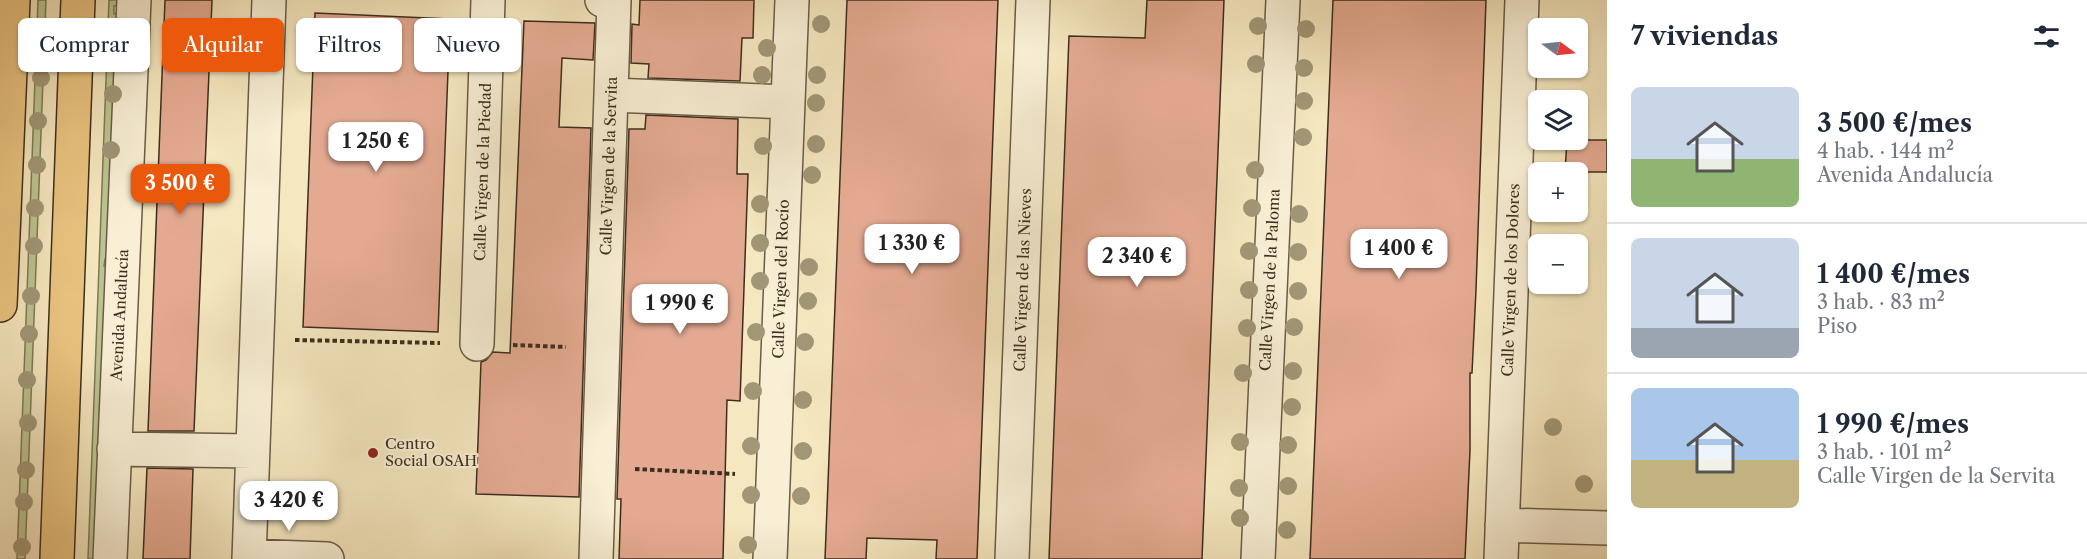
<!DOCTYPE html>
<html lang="es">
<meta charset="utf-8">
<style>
body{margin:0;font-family:"Libre Caslon Text",serif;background:#f2f2f3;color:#1f2937;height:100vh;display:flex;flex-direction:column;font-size:22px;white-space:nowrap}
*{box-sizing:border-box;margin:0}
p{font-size:20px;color:#747a83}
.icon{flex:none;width:33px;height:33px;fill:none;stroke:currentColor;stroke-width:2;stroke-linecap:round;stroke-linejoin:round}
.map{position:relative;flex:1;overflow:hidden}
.sheet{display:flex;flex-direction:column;background:#fff;width:480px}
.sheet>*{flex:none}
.banner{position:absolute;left:18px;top:18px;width:570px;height:54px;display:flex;gap:12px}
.needle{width:39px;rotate:105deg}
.buttons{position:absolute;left:1528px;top:18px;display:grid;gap:12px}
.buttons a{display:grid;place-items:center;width:60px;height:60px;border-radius:9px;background:#fff;box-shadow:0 2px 4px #0004;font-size:30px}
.price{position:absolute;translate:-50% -51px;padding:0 14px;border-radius:12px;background:#fff;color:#222;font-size:20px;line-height:39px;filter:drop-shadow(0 2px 3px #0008)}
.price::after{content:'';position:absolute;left:50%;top:36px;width:18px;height:14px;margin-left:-9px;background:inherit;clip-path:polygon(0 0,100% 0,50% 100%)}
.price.active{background:#ea580c;color:#fff}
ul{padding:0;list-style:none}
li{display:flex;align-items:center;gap:18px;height:150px;padding:0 24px}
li+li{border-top:2px solid #e0e1e3}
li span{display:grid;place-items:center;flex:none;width:168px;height:120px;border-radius:9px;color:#555}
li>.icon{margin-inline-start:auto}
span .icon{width:72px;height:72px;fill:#fffc;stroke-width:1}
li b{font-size:26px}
h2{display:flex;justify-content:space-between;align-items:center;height:72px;padding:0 24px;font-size:26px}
.pill{padding:0 21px;border-radius:9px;background:#fff;box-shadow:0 2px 4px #0004;font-size:21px;line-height:54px}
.pill.active{background:#ea580c;color:#fff}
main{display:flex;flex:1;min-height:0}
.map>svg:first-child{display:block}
.green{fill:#bcc591;stroke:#7c7a58;stroke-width:1.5}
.building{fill:#e4aa91;stroke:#3d2e1e;stroke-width:1.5}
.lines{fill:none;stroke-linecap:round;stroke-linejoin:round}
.minor-casing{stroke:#6b5c46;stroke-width:36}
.major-casing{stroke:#3d2e1e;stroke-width:36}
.path{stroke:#3d2e1e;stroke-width:4;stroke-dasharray:4.5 3;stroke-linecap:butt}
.minor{stroke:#f8efd5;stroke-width:33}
.major{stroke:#eac480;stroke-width:33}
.tree{fill:#a19676}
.poi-dot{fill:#8f2418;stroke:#f8efd5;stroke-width:2}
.labels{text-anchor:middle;stroke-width:4.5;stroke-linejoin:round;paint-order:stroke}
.street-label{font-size:15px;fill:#3d2e1e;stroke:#f8efd5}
.poi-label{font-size:15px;fill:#3d2e1e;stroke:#f8efd5;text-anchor:start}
</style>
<main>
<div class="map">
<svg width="1607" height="559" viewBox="0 0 1607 559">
<rect width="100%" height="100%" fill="#f5e7bf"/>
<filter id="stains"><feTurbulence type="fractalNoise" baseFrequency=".00333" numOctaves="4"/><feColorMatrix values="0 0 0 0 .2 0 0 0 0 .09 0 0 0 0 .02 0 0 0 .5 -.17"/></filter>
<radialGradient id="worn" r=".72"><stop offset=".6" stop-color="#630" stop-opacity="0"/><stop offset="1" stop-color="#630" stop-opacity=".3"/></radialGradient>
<path class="green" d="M38 0H46L25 559H17Z
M109 0H121V5L114 6V14L121 13 112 259H105L104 266H112L100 559H88Z"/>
<path class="building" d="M165 0H212L194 431H148Z
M640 0H754L753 38H742L740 81 648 78 649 64 631 63 632 24 639 25Z
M847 0H998L977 559H936L937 540 867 538 866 559H825Z
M1147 0H1224L1202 559H1049L1069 36 1145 38Z
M1333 0H1486L1476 290 1472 373H1470V450L1465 559H1310Z
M315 13 450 19 438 332 303 327Z
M524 21 595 23 593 60 562 58 559 127 591 128 579 497 476 494 481 362 486 360 493 352 510 353Z
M646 115 738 119 737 174H748L740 401 727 400 723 559H619L621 499H617L629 129H645Z
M1567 140H1607V172H1565Z
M147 468 193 469 190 559H143Z"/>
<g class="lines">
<defs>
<path id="minor" d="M611 95 787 102
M477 344 488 0
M114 449 253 451
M1502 525 1607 528
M249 556 327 559
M110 559 134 0
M249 559 269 0
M596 559 614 1 602 0
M770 559 792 0
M1012 559 1033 0
M1258 559 1283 0
M1501 559 1522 0"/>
<path id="major" d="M0 305 13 0
M57 559 78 0"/>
</defs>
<use href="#minor" class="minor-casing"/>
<use href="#major" class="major-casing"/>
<path class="path" d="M295 340 440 343
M513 345 566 347
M635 469 735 474"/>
<use href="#minor" class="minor"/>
<use href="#major" class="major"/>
</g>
<g class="tree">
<circle cx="821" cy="24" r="9"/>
<circle cx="1258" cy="26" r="9"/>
<circle cx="1306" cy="29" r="9"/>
<circle cx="43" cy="36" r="9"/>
<circle cx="114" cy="40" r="9"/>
<circle cx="767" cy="48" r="9"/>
<circle cx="1256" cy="64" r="9"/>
<circle cx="1304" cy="68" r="9"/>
<circle cx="762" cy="75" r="9"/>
<circle cx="817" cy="75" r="9"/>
<circle cx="41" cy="78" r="9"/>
<circle cx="113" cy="94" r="9"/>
<circle cx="1304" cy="101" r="9"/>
<circle cx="816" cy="103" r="9"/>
<circle cx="38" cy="121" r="9"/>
<circle cx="1303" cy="137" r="9"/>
<circle cx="816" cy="144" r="9"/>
<circle cx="763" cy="146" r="9"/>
<circle cx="111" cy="150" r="9"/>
<circle cx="37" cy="165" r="9"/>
<circle cx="1255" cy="170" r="9"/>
<circle cx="812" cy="175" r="9"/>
<circle cx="760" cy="204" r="9"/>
<circle cx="35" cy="208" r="9"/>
<circle cx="1252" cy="208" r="9"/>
<circle cx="1299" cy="214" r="9"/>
<circle cx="760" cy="243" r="9"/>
<circle cx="34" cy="246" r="9"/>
<circle cx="1249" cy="251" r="9"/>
<circle cx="1298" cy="252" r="9"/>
<circle cx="809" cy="267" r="9"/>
<circle cx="760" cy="281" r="9"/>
<circle cx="1249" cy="290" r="9"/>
<circle cx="1298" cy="291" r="9"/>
<circle cx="31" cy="296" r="9"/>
<circle cx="808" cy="301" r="9"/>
<circle cx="1294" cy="327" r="9"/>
<circle cx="1247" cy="328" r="9"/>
<circle cx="756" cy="332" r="9"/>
<circle cx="29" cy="334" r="9"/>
<circle cx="805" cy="342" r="9"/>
<circle cx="1293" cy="371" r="9"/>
<circle cx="1243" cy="373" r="9"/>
<circle cx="27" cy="380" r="9"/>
<circle cx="753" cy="391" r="9"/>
<circle cx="803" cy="400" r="9"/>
<circle cx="1292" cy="407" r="9"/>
<circle cx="28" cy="423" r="9"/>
<circle cx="1553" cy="427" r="9"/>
<circle cx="1240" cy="442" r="9"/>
<circle cx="1288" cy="445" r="9"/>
<circle cx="751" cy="446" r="9"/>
<circle cx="803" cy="451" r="9"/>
<circle cx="26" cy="470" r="9"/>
<circle cx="1584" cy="484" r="9"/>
<circle cx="1288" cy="486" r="9"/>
<circle cx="1239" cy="488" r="9"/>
<circle cx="751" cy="495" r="9"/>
<circle cx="801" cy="496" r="9"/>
<circle cx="24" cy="502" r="9"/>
<circle cx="1240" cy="518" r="9"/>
<circle cx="1287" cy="530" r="9"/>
<circle cx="748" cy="545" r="9"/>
<circle cx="22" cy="547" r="9"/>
</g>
<circle class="poi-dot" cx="373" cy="453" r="6"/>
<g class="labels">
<g class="street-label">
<text transform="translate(609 166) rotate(-88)" y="5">Calle Virgen de la Servita</text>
<text transform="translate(483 172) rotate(-88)" y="5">Calle Virgen de la Piedad</text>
<text transform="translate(781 279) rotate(-88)" y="5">Calle Virgen del Rocío</text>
<text transform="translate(1023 280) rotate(-88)" y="5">Calle Virgen de las Nieves</text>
<text transform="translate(1270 280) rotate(-87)" y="5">Calle Virgen de la Paloma</text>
<text transform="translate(1511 280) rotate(-88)" y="5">Calle Virgen de los Dolores</text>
<text transform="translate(120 315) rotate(-87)" y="5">Avenida Andalucía</text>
</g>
<g class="poi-label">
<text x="385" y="449">Centro<tspan x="385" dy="17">Social OSAH</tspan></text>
</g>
</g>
<rect width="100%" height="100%" filter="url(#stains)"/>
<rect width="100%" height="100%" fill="url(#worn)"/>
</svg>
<div class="buttons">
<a><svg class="needle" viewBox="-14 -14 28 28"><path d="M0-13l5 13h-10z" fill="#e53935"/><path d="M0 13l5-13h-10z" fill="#747a83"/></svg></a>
<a><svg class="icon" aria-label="layers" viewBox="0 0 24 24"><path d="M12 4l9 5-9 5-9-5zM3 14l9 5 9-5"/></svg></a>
<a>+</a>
<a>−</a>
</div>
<b class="price" style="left:376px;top:173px">1 250 €</b>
<b class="price active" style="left:180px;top:215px">3 500 €</b>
<b class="price" style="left:912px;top:275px">1 330 €</b>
<b class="price" style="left:1399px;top:280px">1 400 €</b>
<b class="price" style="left:1137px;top:288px">2 340 €</b>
<b class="price" style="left:680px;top:335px">1 990 €</b>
<b class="price" style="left:289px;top:532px">3 420 €</b>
<div class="banner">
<a class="pill">Comprar</a>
<a class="pill active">Alquilar</a>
<a class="pill">Filtros</a>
<a class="pill">Nuevo</a>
</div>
</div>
<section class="sheet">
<h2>7 viviendas<svg class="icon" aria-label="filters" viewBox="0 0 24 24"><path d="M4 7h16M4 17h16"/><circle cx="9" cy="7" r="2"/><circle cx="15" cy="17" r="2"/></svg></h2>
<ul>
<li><span style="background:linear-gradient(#c9d6e8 60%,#8fb573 0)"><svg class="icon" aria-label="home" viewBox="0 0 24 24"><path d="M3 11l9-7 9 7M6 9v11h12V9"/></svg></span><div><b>3 500 €/mes</b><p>4 hab. · 144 m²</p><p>Avenida Andalucía</p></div></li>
<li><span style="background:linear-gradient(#c9d6e8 75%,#9aa5b1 0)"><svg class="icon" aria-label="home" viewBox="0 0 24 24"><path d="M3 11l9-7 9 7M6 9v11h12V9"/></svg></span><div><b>1 400 €/mes</b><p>3 hab. · 83 m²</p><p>Piso</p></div></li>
<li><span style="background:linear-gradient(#a9c7e8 60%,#c2b280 0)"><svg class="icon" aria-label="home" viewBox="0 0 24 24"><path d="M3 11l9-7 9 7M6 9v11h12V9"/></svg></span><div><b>1 990 €/mes</b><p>3 hab. · 101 m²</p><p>Calle Virgen de la Servita</p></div></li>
</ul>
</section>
</main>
